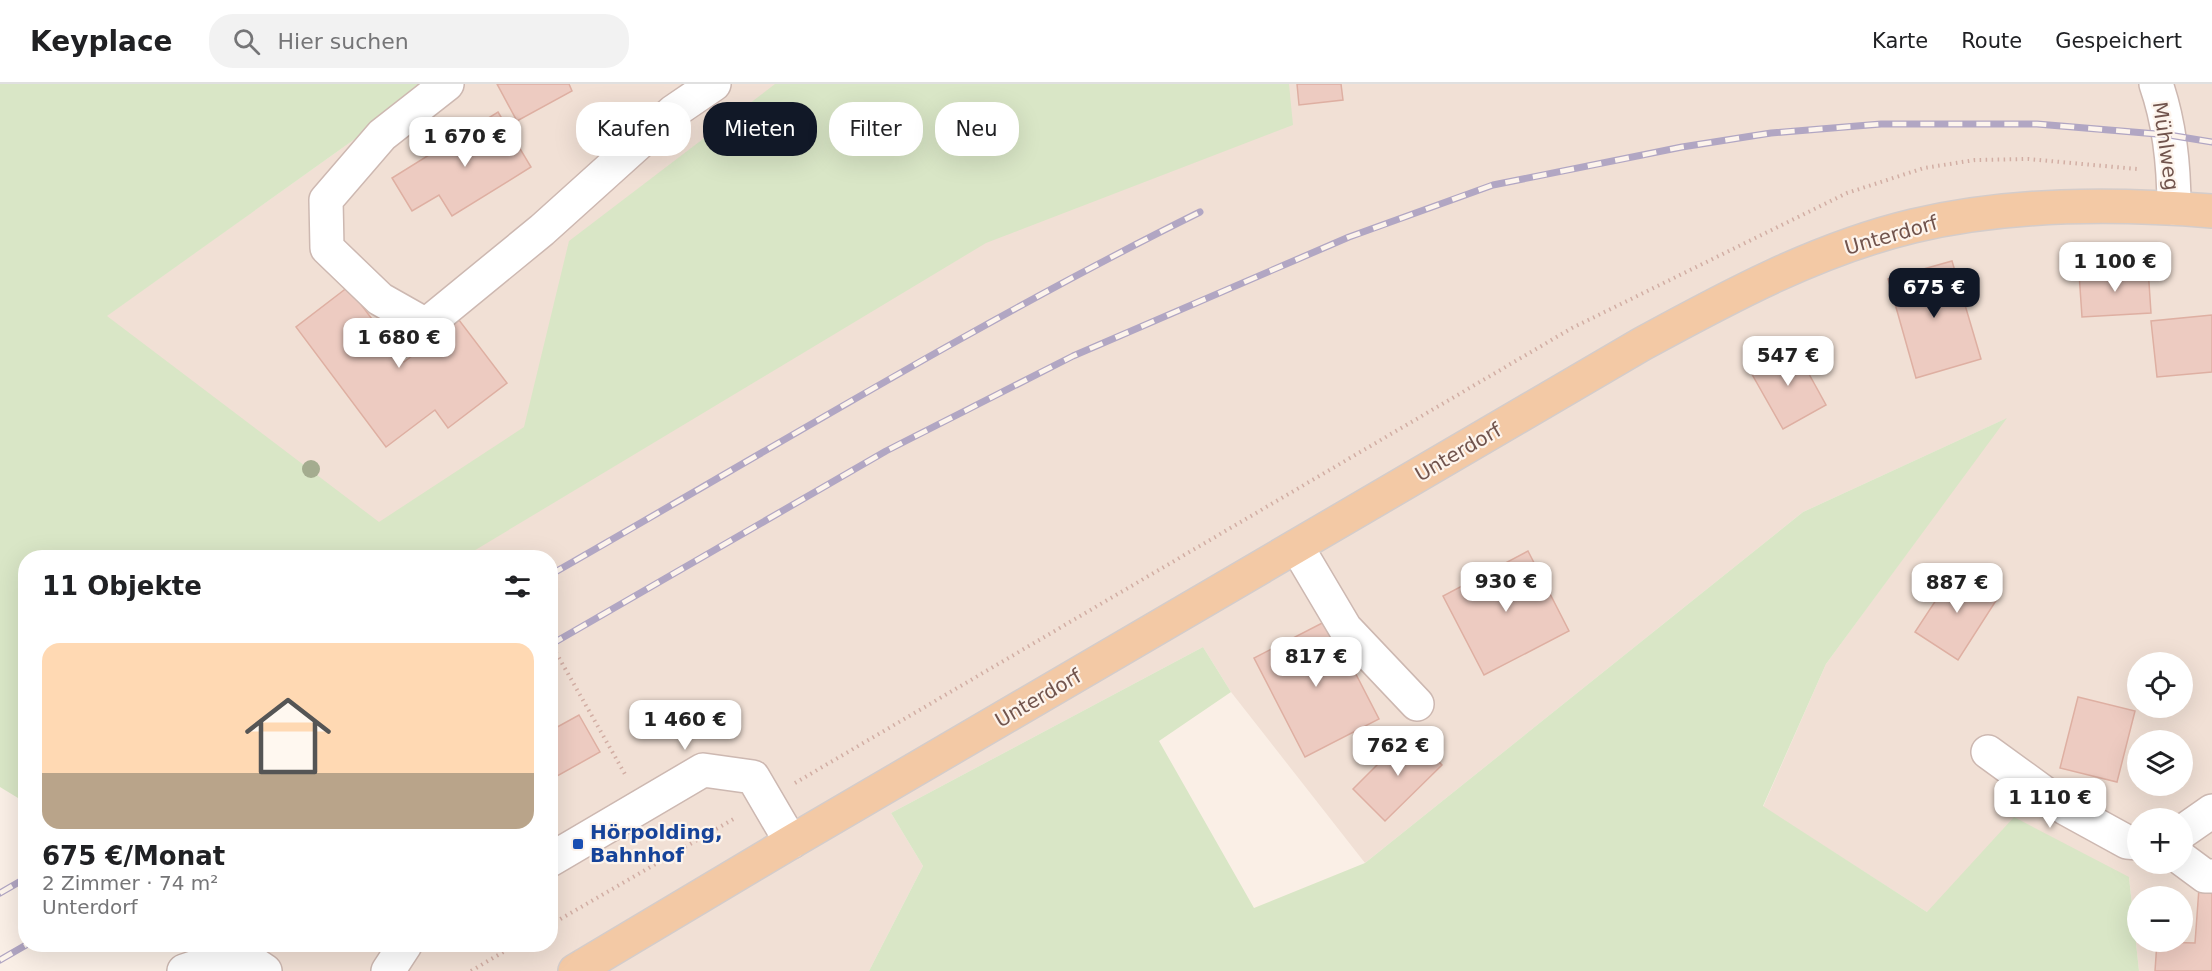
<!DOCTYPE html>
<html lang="de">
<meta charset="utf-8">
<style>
body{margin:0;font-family:"DejaVu Sans",sans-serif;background:#f2f2f2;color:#202124;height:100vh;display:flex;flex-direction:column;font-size:22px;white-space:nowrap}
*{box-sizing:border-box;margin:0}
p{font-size:20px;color:#757577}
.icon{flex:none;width:33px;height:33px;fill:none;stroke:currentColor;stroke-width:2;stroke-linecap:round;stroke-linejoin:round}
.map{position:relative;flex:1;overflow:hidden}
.drawer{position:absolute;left:18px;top:466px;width:540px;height:402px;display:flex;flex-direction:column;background:#fff;border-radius:24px;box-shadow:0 6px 24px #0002}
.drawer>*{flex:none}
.guide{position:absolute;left:576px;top:18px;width:570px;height:54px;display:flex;gap:12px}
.fabs{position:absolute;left:2127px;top:568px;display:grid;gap:12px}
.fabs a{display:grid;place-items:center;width:66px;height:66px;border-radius:50%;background:#fff;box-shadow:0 6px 24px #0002;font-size:30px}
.price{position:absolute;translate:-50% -51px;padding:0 14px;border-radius:12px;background:#fff;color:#222;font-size:20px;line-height:39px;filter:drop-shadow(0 2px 3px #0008)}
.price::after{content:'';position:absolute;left:50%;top:36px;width:18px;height:14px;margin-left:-9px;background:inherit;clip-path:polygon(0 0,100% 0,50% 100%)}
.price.on{background:#111827;color:#fff}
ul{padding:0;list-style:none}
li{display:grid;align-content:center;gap:12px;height:318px;padding:0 24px}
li+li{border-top:2px solid #e0e0e0}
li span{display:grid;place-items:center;height:186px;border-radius:18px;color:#555}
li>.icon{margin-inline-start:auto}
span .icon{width:108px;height:108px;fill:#fffc;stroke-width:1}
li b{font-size:26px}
h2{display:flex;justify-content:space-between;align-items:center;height:72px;padding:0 24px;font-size:26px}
.chip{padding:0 21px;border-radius:24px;background:#fff;box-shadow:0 6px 24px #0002;font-size:21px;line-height:54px}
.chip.on{background:#111827;color:#fff}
header{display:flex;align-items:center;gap:36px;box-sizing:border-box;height:84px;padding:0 30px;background:#fff;border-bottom:2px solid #e0e0e0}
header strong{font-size:28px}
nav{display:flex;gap:33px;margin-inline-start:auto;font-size:21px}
.search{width:420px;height:54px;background:#f2f2f2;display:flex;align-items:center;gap:15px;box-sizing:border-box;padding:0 21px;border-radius:24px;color:#757577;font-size:22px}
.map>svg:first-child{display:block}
.residential{fill:#f1e0d5;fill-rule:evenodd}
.green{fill:#d9e6c6}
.building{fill:#edcbc1;stroke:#deafa2;stroke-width:1.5}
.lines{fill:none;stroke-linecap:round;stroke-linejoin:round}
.minor-casing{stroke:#cdb8b1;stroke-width:36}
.major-casing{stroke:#d4ccca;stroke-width:36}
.path{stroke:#d2aea4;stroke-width:4;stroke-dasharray:1.5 4.5;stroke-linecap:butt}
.minor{stroke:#fff;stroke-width:33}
.major{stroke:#f3c9a5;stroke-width:33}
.rail-casing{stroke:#b1a6c3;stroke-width:7}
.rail{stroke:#fdf4ec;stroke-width:4.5;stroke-dasharray:14;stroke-linecap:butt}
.tree{fill:#a4ac8f}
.transit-dot{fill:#1a4fb4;stroke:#fdf4ec;stroke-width:2}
.labels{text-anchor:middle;stroke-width:4.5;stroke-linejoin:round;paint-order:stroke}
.street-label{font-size:20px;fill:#71544d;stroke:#fdf4ec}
.transit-label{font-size:20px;font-weight:bold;fill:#164399;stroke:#fdf4ec;text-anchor:start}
</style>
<header>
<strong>Keyplace</strong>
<div class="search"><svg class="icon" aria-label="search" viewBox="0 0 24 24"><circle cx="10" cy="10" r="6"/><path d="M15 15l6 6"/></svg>Hier suchen</div>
<nav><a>Karte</a><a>Route</a><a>Gespeichert</a></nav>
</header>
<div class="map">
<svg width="2212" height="887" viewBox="0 0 2212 887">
<rect width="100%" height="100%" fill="#faefe6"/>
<path class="residential" d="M432 0H2212V887H2139L2129 793 1927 828 1763 723 1826 580 2005 335 1803 428 1365 779 1231 608 1203 563 891 729 923 782 869 887H251L241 861H550V474H368L106 232ZM2138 579H2182V624H2138ZM2138 657H2182V702H2138ZM2138 735H2182V780H2138ZM2138 813H2182V858H2138Z"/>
<path class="green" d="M0 0H432L107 232 379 438 524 343 569 157 775 0H1289L1293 41 986 159 462 474H26V710L18 714 0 703Z
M2007 334 1826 580 1763 722 1927 828 2014 733 2129 793 2139 887H869L923 782 891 729 1203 563 1231 608 1159 657 1254 824 1365 779 1803 428Z"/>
<path class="building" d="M497 0H569L572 7 517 37Z
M1297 0H1341L1343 16 1299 21Z
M498 28 531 83 452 132 439 111 412 127 392 94Z
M1952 177 1981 275 1916 294 1888 195Z
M2148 184 2151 229 2082 233 2079 189Z
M348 203 404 278 459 236 507 299 448 344 435 326 386 363 296 243Z
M2212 231V288L2157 293 2151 237Z
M1793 261 1826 321 1783 345 1749 285Z
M1528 467 1569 547 1484 591 1443 512Z
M1957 484 1999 512 1958 576 1915 548Z
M1328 536 1379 635 1305 673 1254 574Z
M2078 613 2135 627 2117 698 2060 684Z
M579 631 600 668 550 696V647Z
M1410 648 1442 681 1385 737 1353 705Z
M2199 804 2212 805V887H2155L2157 858 2195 859Z"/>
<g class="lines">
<defs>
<path id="minor" d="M447 0 382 51 326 116 327 164 380 215 426 241 542 146 673 28 714 0
M2156 0C2170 40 2174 82 2174 124
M1297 463 1345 544 1417 620
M1988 668 2065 724 2127 758 2138 759
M2182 748 2212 727
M2182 775 2205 792H2212
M550 776 703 686 753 693 791 758
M184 887 238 869 265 887
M388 887 405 861"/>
<path id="major" d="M575 887 791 758 1642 260C1728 213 1817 165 1913 142 2010 119 2113 119 2212 127"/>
</defs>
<use href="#minor" class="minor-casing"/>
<use href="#major" class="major-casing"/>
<path class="path" d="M550 558 626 692
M550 580 559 575
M795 699 1572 244 1847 109 1924 84 1975 76 2028 75 2137 85
M550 841 737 733
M471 887 515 861"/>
<use href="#minor" class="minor"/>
<use href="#major" class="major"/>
<defs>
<path id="rail" d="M550 491C766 368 978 238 1200 128
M550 561 886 367 1073 272 1349 153 1493 101 1682 63 1771 49 1881 40H2037L2169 51 2212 58
M0 809 26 794
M0 876 26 861"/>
</defs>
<use href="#rail" class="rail-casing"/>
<use href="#rail" class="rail"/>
</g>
<circle class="tree" cx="311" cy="385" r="9"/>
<rect class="transit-dot" x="572" y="754" width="12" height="12" rx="3"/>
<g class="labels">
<g class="street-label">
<text transform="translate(2166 62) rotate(82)" y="7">Mühlweg</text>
<text transform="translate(1891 151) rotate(-16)" y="7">Unterdorf</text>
<text transform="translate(1458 368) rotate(-30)" y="7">Unterdorf</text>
<text transform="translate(1038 614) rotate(-30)" y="7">Unterdorf</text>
</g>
<g class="transit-label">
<text x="590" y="755">Hörpolding,<tspan x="590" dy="23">Bahnhof</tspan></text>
</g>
</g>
</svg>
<div class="fabs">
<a><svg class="icon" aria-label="locate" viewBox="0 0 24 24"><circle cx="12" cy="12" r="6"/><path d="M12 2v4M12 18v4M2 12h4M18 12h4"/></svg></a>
<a><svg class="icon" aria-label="layers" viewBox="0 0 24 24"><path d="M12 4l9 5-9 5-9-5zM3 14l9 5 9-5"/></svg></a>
<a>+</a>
<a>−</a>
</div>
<b class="price" style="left:465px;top:84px">1 670 €</b>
<b class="price" style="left:2115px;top:209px">1 100 €</b>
<b class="price on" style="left:1934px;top:235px">675 €</b>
<b class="price" style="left:399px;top:285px">1 680 €</b>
<b class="price" style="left:1788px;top:303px">547 €</b>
<b class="price" style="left:1506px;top:529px">930 €</b>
<b class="price" style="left:1957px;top:530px">887 €</b>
<b class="price" style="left:1316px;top:604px">817 €</b>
<b class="price" style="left:685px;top:667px">1 460 €</b>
<b class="price" style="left:1398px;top:693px">762 €</b>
<b class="price" style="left:2050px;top:745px">1 110 €</b>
<div class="guide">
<a class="chip">Kaufen</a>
<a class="chip on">Mieten</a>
<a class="chip">Filter</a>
<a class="chip">Neu</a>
</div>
<section class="drawer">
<h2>11 Objekte<svg class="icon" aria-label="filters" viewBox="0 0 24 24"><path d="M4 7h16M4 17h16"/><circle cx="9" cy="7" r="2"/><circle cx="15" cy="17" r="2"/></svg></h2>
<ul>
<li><span style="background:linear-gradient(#ffd9b3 70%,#b9a48a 0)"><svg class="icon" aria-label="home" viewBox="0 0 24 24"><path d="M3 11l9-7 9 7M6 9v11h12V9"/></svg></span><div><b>675 €/Monat</b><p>2 Zimmer · 74 m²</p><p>Unterdorf</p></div></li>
</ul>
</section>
</div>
